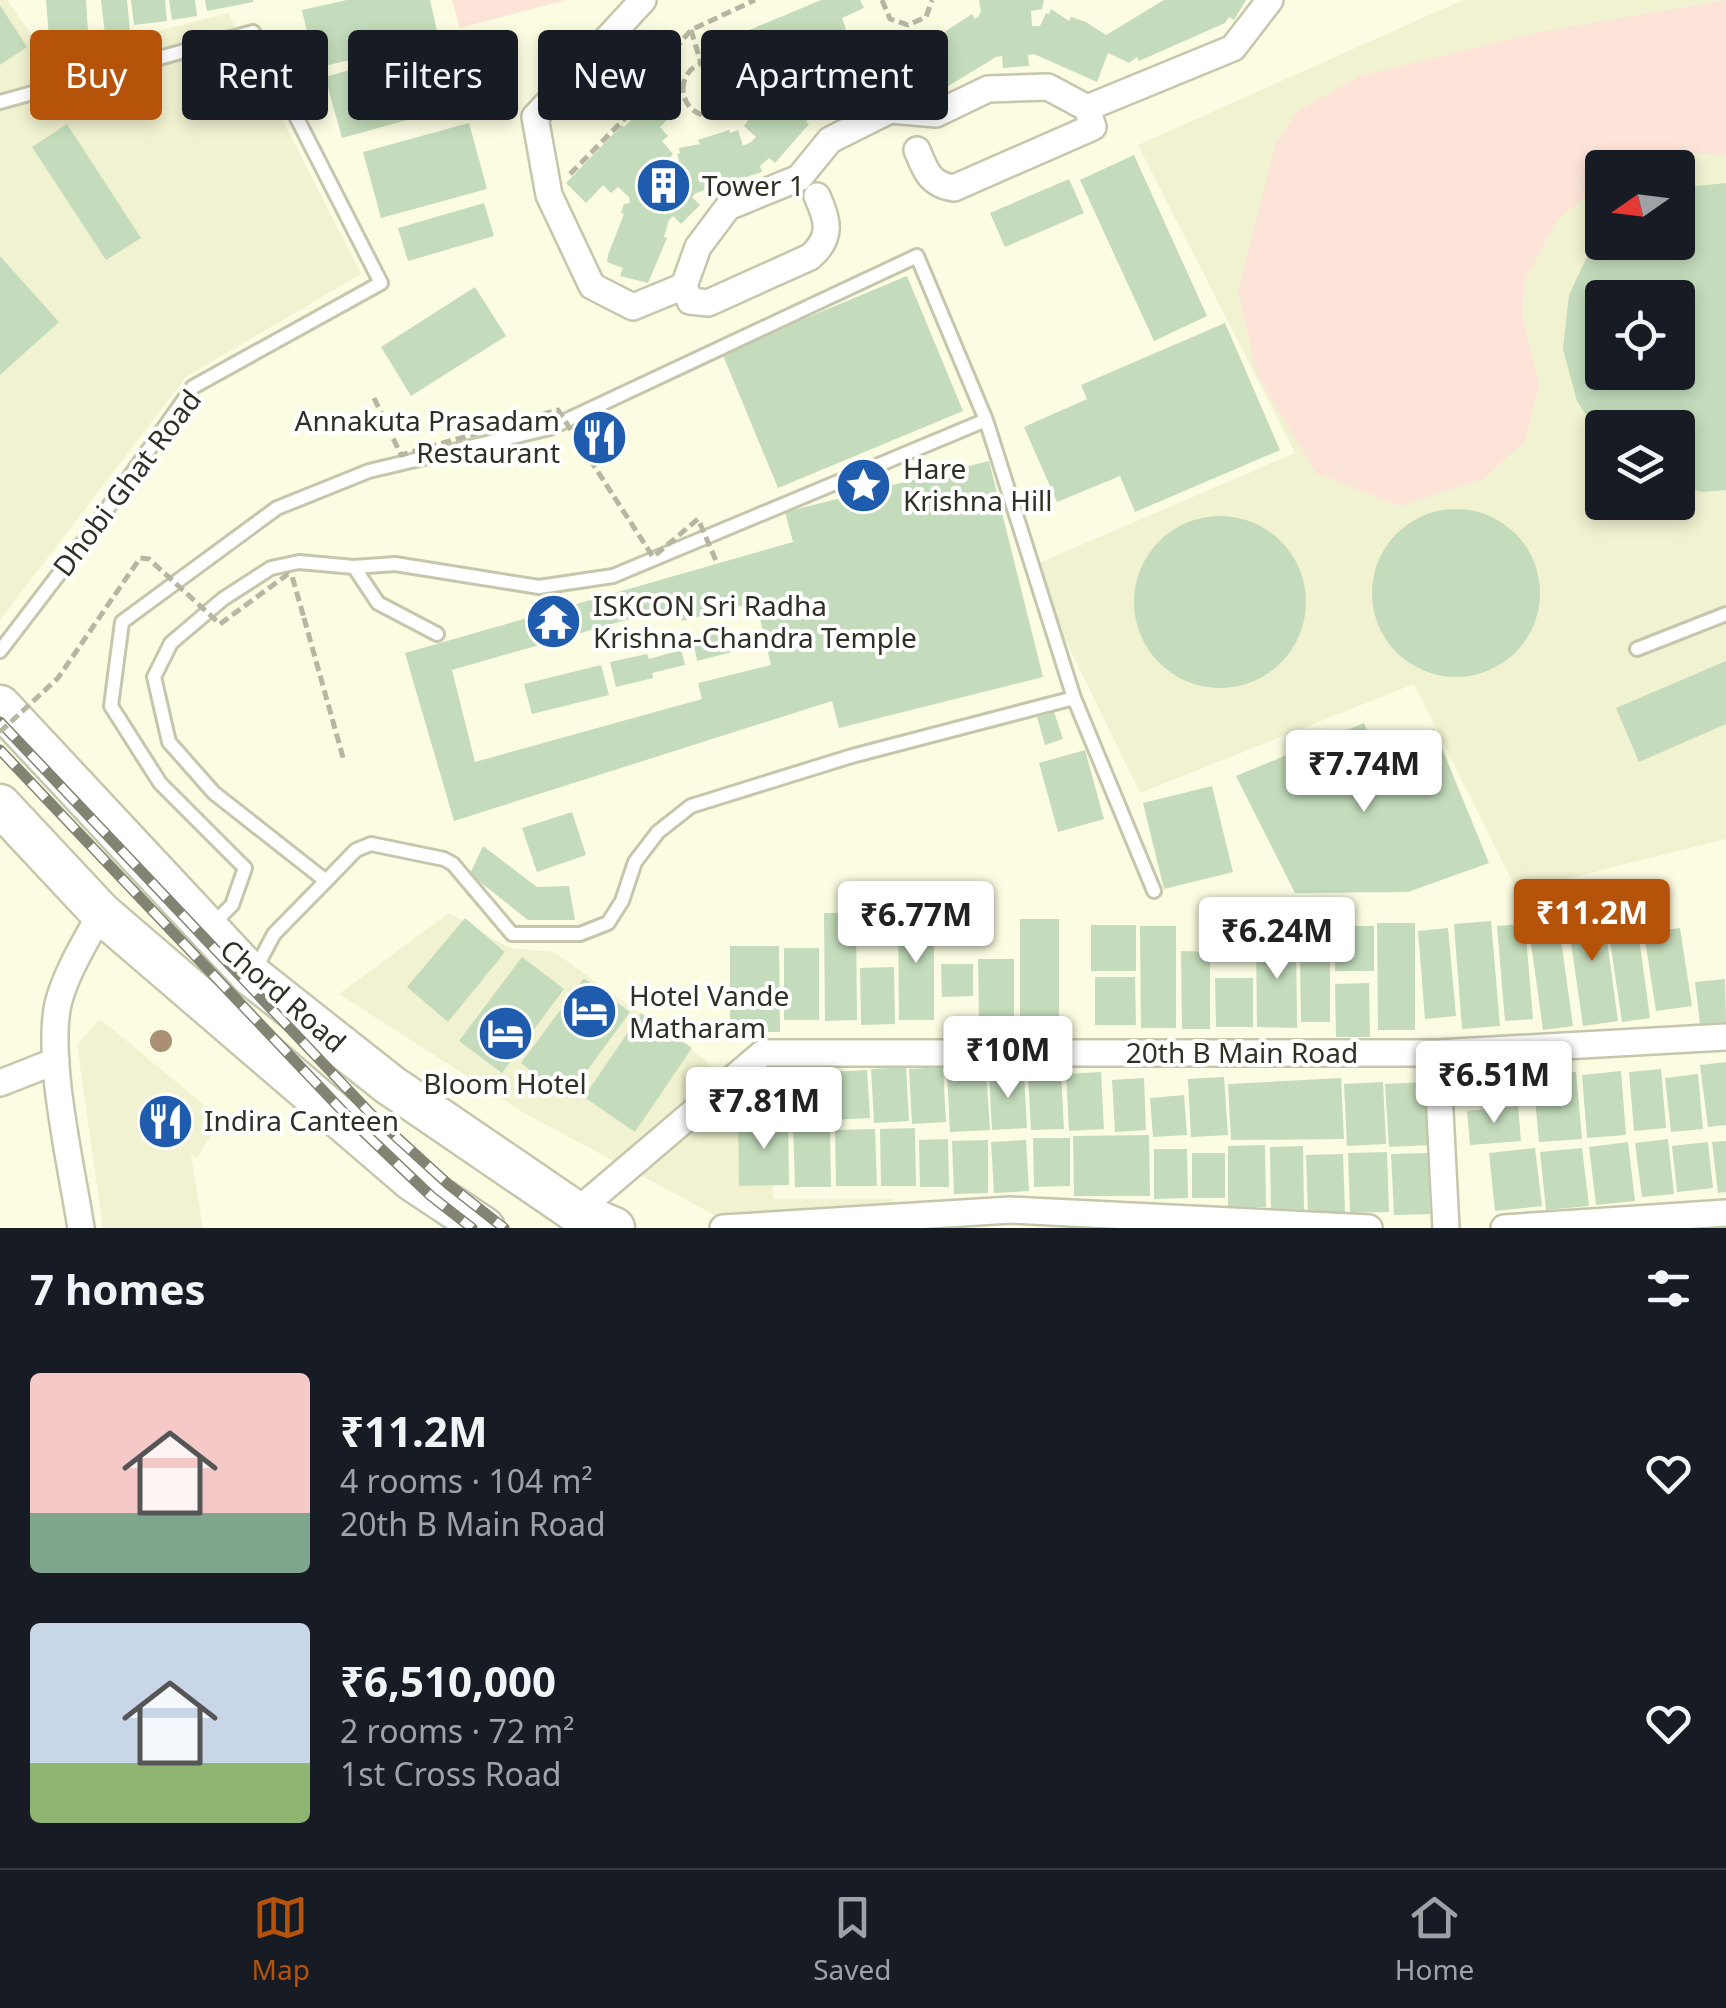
<!DOCTYPE html>
<meta charset="utf-8">
<style>
body{margin:0;font-family:"Noto Sans",sans-serif;background:#242831;color:#f1f3f6;height:100vh;display:flex;flex-direction:column;font-size:38px;white-space:nowrap}
*{box-sizing:border-box;margin:0}
p{font-size:32px;color:#9ea1a6}
.icon{flex:none;width:55px;height:55px;fill:none;stroke:currentColor;stroke-width:2;stroke-linecap:round;stroke-linejoin:round}
.map{position:relative;height:1228px;overflow:hidden}
.panel{display:flex;flex-direction:column;background:#171b24;flex:1}
.panel>*{flex:none}
.guide{position:absolute;left:30px;top:30px;width:1000px;height:90px;display:flex;gap:20px}
.needle{width:65px;rotate:256deg}
.controls{position:absolute;left:1585px;top:150px;display:grid;gap:20px}
.controls a{display:grid;place-items:center;width:110px;height:110px;border-radius:10px;background:#171b24;box-shadow:0 5px 15px #0003;font-size:50px}
.price{position:absolute;translate:-50% -85px;padding:0 22px;border-radius:10px;background:#fff;color:#222;font-size:32px;line-height:65px;filter:drop-shadow(0 2px 5px #0008)}
.price::after{content:'';position:absolute;left:50%;top:60px;width:30px;height:22px;margin-left:-15px;background:inherit;clip-path:polygon(0 0,100% 0,50% 100%)}
.price.selected{background:#b45309;color:#fff}
ul{padding:0;list-style:none}
li{display:flex;align-items:center;gap:30px;height:250px;padding:0 30px}
li span{display:grid;place-items:center;flex:none;width:280px;height:200px;border-radius:10px;color:#555}
li>.icon{margin-inline-start:auto}
span .icon{width:120px;height:120px;fill:#fffc;stroke-width:1}
li b{font-size:42px}
h2{display:flex;justify-content:space-between;align-items:center;height:120px;padding:0 30px;font-size:42px}
.pill{padding:0 35px;border-radius:10px;background:#171b24;box-shadow:0 5px 15px #0003;font-size:35px;line-height:90px}
.pill.selected{background:#b45309;color:#fff}
.tab-bar{display:flex;justify-content:space-around;align-items:center;height:140px;border-top:2px solid #363941;background:#171b24;font-size:28px;color:#9ea1a6}
.tab-bar a{display:grid;justify-items:center;gap:5px}
.tab-bar .selected{color:#b45309}
.map>svg:first-child{display:block}
.built{fill:#f1f2d1;fill-rule:evenodd}
.green{fill:#fce4d9}
.building{fill:#c4dcbb;fill-rule:evenodd}
.lines{fill:none;stroke-linecap:round;stroke-linejoin:round}
.lane-casing{stroke:#c6c6ad;stroke-width:18}
.street-casing{stroke:#c6c6ad;stroke-width:30}
.primary-casing{stroke:#c6c6ad;stroke-width:45}
.path{stroke:#b6b6a2;stroke-width:5;stroke-dasharray:10 5;stroke-linecap:butt}
.lane{stroke:#fff;stroke-width:12}
.street{stroke:#fff;stroke-width:25}
.primary{stroke:#fff;stroke-width:40}
.rail-casing{stroke:#838373;stroke-width:11}
.rail{stroke:#fff;stroke-width:8;stroke-dasharray:22;stroke-linecap:butt}
.path-bridge{stroke:#b6b6a2;stroke-width:5;stroke-dasharray:10 5;stroke-linecap:butt}
.tree{fill:#aa8f75}
.labels{text-anchor:middle;stroke-width:8;stroke-linejoin:round;paint-order:stroke}
.poi-label{font-size:28px;fill:#303027;stroke:#fff;text-anchor:start}
.street-label{font-size:28px;fill:#303027;stroke:#fff}
</style>
<div class="map">
<svg width="1726" height="1228" viewBox="0 0 1726 1228">
<rect width="100%" height="100%" fill="#fcfce2"/>
<path class="built" d="M0 0H7L49 59 228 13 361 274 186 377 0 620Z
M1463 0H1726V839L1517 891 1414 684 1140 793 1030 567 1295 453 1138 145ZM1602 168H1678V242H1602ZM1602 298H1678V372H1602ZM1602 428H1678V502H1602Z
M449 913 510 948 554 952 705 1060 753 1107H771L773 1199H893L895 1228H739L526 1114 339 994Z
M100 1019 221 1119 197 1158 191 1155 203 1228H103L77 1045Z"/>
<path class="green" d="M452 0H566L460 28Z
M1726 0V156L1673 151 1636 167 1602 168V182L1557 220 1524 282 1522 316 1539 386 1525 441 1483 479 1400 506 1316 473 1257 375 1238 291 1276 143 1298 111 1360 76 1534 33Z"/>
<path class="building" d="M46 0H86L89 47 50 51Z
M101 0H127L130 32 105 34Z
M131 0H165L167 21 134 25Z
M169 0H195L197 16 172 20Z
M205 0H253V2L207 11Z
M347 0H430L439 40 315 68 302 10Z
M821 0H860L864 8 842 18 846 29 839 32 844 48 834 53 841 67 848 64 847 49 852 50V44H861V48H874L873 44H906V49H914V66H922L928 63 920 48 972 14 975 19 978 17 981 12 979 0H1044L1042 9 1031 11 1032 26H1040L1046 13 1049 14 1051 9 1069 21 1071 17 1086 22 1106 35 1164 0H1246L1234 20 1229 17 1225 23 1139 61 1137 57 1129 63 1108 53 1097 82 1034 54 1028 55 1029 66 1014 67 1003 68 1002 56 996 57 937 93 934 87 921 90 922 97H869V93H854L848 95 851 105 827 116 823 106 817 108 806 122 809 124 775 163 769 158 760 166 762 172 696 193 692 197 700 205 681 224 673 216 669 220 664 237 667 238 648 283 620 276 623 268 607 262 608 255 624 214 621 213 624 204 630 203 629 197 618 187 611 193 603 185 586 203 566 183 622 125 624 127 635 116 633 114 657 91 677 110 660 127 668 136 662 141 673 154 665 163 676 173 681 168 677 154 680 153 679 148 700 144 698 140 729 130 730 133 738 130 743 146 751 142 756 137 744 126 749 119 747 117 789 72 781 59 773 61 769 51 746 62 735 36Z
M0 5 27 47 0 65Z
M448 42 465 104 342 138 325 77Z
M469 123 487 189 381 218 363 152Z
M67 124 141 238 106 260 32 147Z
M1134 155 1207 316 1154 341 1080 180Z
M1069 179 1084 213 1005 247 990 213Z
M1726 183V490L1702 492 1678 485V428H1602V439L1577 401 1563 349 1569 295 1592 246 1602 236V242H1678V188ZM1602 298H1678V372H1602Z
M484 203 494 236 408 261 398 228Z
M0 256 59 322 0 375Z
M907 276 963 411 778 488 722 353Z
M475 287 506 336 411 396 381 347Z
M1225 323 1280 450 1135 512 1120 476 1057 502 1024 427 1087 399 1081 385Z
M989 461 1043 677 839 728 832 701 454 821 405 653 793 542 785 512ZM756 602 771 665 698 683 702 699 475 762 452 670 678 605 682 621Z
M1372 593a84 84 0 1 1 168 0a84 84 0 1 1-168 0Z
M1134 602a86 86 0 1 1 172 0a86 86 0 1 1-172 0Z
M727 631 732 652 697 661 693 639Z
M681 650 685 665 652 673 653 678 616 687 610 662 647 654 649 659Z
M1726 661V724L1639 762 1616 708Z
M601 665 609 695 532 714 524 684Z
M1054 712 1063 739 1045 745 1037 717Z
M1364 723 1376 753 1434 729 1489 863 1408 892 1295 893 1236 776Z
M1085 750 1104 819 1058 832 1039 763Z
M1212 786 1233 872 1164 889 1143 803Z
M572 812 586 855 537 872 522 828Z
M483 846 537 887 569 886 575 920H528L470 874Z
M1602 903 1618 1021 1583 1026 1566 908Z
M898 912H934V1020H899Z
M824 913H856L857 1020 825 1021Z
M465 918 505 952 448 1022 407 987Z
M1558 918 1573 1026 1543 1030 1528 922Z
M1020 919H1059V1024H1020Z
M1491 921 1500 1026 1462 1029 1454 924Z
M1377 923H1415V1030H1378Z
M1525 924 1533 1019 1505 1021 1497 926Z
M1091 925H1136V971H1091Z
M1140 926H1176V1028H1141Z
M1335 926H1374V971H1335Z
M1448 928 1456 1016 1425 1019 1418 931Z
M1680 928 1692 1006 1656 1011 1644 933Z
M1256 936H1296L1297 1028 1257 1027Z
M1639 938 1650 1018 1622 1022 1610 941Z
M730 946H779L780 1032H730Z
M784 948H819V1020H784Z
M1181 951 1210 952V1029H1182Z
M522 957 564 989 502 1073 459 1041Z
M1300 957H1330V1022H1301Z
M978 959H1014V1025H979Z
M941 964H973V996L942 997Z
M894 967 895 1024 861 1025 860 968Z
M1095 977H1135L1136 1025H1095Z
M584 978 630 1012 567 1098 521 1063Z
M1215 978H1253V1027H1216Z
M1725 979 1726 1022 1700 1024 1695 982Z
M1369 983 1370 1037H1336L1335 984Z
M641 1013 692 1048 635 1132 584 1097Z
M1726 1062V1125L1708 1127 1700 1065Z
M825 1067 827 1110 783 1113 781 1069Z
M906 1067 909 1121 874 1123 871 1069Z
M943 1067 946 1122 912 1124 909 1069Z
M1661 1069 1666 1128 1634 1131 1629 1072Z
M867 1070 870 1118 831 1120 828 1072Z
M986 1070 990 1130 950 1132 947 1072Z
M1621 1071 1626 1135 1587 1138 1582 1075Z
M1101 1072 1104 1129 1069 1131 1066 1074Z
M1576 1072 1582 1139 1539 1142 1533 1076Z
M1024 1073 1027 1128 992 1130 989 1074Z
M1061 1073 1064 1129 1031 1130 1028 1075Z
M1698 1074 1703 1129 1671 1132 1665 1078Z
M1224 1077 1228 1135 1191 1137 1188 1079Z
M1144 1078 1146 1130 1115 1132 1112 1080Z
M1341 1078 1344 1139 1231 1140 1228 1084Z
M1383 1082 1386 1144 1347 1146 1344 1084Z
M1426 1082 1430 1145 1389 1147 1385 1084Z
M1184 1095 1187 1135 1153 1137 1150 1098Z
M1518 1106 1521 1141 1470 1145 1467 1111Z
M788 1117 789 1185 739 1186 738 1118Z
M830 1124 831 1187H795L793 1125Z
M915 1128 916 1186H881L880 1129Z
M875 1129 877 1186H836L835 1130Z
M1149 1135 1150 1196H1074L1073 1136Z
M1033 1138H1070V1186L1034 1187Z
M948 1139 949 1187H920L919 1140Z
M1668 1139 1674 1194 1642 1197 1635 1143Z
M988 1140V1193L954 1194 952 1141Z
M1026 1140 1029 1191 994 1193 991 1142Z
M1726 1141V1192L1718 1193 1712 1142Z
M1628 1142 1635 1201 1596 1205 1589 1147Z
M1708 1142 1713 1188 1677 1192 1672 1146Z
M1265 1145 1266 1207H1228V1146Z
M1303 1146 1304 1210H1271L1270 1147Z
M1535 1148 1542 1206 1495 1211 1489 1153Z
M1582 1148 1589 1206 1546 1210 1540 1152Z
M1154 1149H1187L1188 1198 1154 1199Z
M1387 1152 1389 1212 1350 1213 1348 1153Z
M1192 1153H1225V1198H1192Z
M1428 1153 1430 1214 1394 1215 1391 1154Z
M1343 1154 1345 1212 1308 1213 1306 1155Z"/>
<g class="lines">
<defs>
<path id="lane" d="M0 102 253 32 381 283 193 387 88 536 0 651
M354 567 378 603 437 634
M1637 649 1726 614
M1074 698 1154 891
M326 881 356 850 371 844 444 859 453 864 512 934H580L608 923 622 901 635 862 658 832 691 806 852 756 1074 698 986 420
M210 927 232 905 245 868 160 783 111 706 122 622 277 508 369 471 550 428 917 256 986 420 613 576 539 587 395 564 354 567 299 562 271 568 223 599 171 643 154 677 169 742 214 793 326 881 274 934 255 970"/>
<path id="street" d="M643 0 535 117 549 195 592 286 633 307 684 286 698 247 728 207 799 178 830 140 890 110 936 114 988 89 1048 87 1087 108 1233 48 1270 0
M917 150C925 170 930 185 954 188L1093 127 1087 108
M684 286 690 301 708 303 810 257C833 237 828 220 817 196
M1437 1053 1446 1228
M0 1083 56 1061
M576 1212 763 1053H1437L1726 1037
M81 1228C72 1169 46 1059 58 1004 66 972 86 941 101 913
M723 1228 1010 1210 1369 1228
M1504 1228 1726 1213"/>
<path id="primary" d="M0 706 252 976 390 1085 576 1212 614 1228
M0 805 101 913 412 1180 484 1228"/>
</defs>
<use href="#lane" class="lane-casing"/>
<use href="#street" class="street-casing"/>
<use href="#primary" class="primary-casing"/>
<path class="path" d="M882 0 890 19 908 25 926 17 932 0
M691 30 701 63
M683 89a27 27 0 1 1 54 0a27 27 0 1 1-54 0Z
M574 116 608 98 644 65 683 85
M570 174 653 90 657 70 691 30 755 0
M304 618 344 761"/>
<use href="#lane" class="lane"/>
<use href="#street" class="street"/>
<use href="#primary" class="primary"/>
<defs>
<path id="rail" d="M0 722 370 1113 448 1184 504 1228
M0 750 351 1120 431 1196 472 1228"/>
</defs>
<use href="#rail" class="rail-casing"/>
<use href="#rail" class="rail"/>
<path class="path-bridge" d="M374 398 401 455 558 410 653 557 698 519 717 563
M0 732 58 678 140 558 149 559 220 624 288 574 292 576 304 618"/>
</g>
<circle class="tree" cx="161" cy="1041" r="11"/>
<defs>
<symbol id="building-disc" viewBox="-11 -11 22 22"><circle r="9.5" fill="#205cad" stroke="#fff"/><path d="M-4-6H4V6H1V3H-1V6H-4ZM-2.5-4.3h1.7v1.8h-1.7ZM.8-4.3h1.7v1.8H.8ZM-2.5-1h1.7V.8h-1.7ZM.8-1h1.7V.8H.8Z" fill="#fff"/></symbol>
<symbol id="restaurant-disc" viewBox="-11 -11 22 22"><circle r="9.5" fill="#205cad" stroke="#fff"/><path d="M-5-6h1v4h1v-4h1v4h1v-4h1v5L-1.5 .5V6h-2V.5L-5-1ZM5-6V6H3V1.5H1.5Q1.5-4 5-6Z" fill="#fff"/></symbol>
<symbol id="sight-disc" viewBox="-11 -11 22 22"><circle r="9.5" fill="#205cad" stroke="#fff"/><path d="M0-6L1.8-2.2L6-1.7L2.9 1.2L3.7 5.4L0 3.3L-3.7 5.4L-2.9 1.2L-6-1.7L-1.8-2.2Z" fill="#fff"/></symbol>
<symbol id="temple-disc" viewBox="-11 -11 22 22"><circle r="9.5" fill="#205cad" stroke="#fff"/><path d="M0-6L5-2H3V0L6.5 2.5H4V6H1.5V3h-3V6H-4V2.5H-6.5L-3 0V-2H-5Z" fill="#fff"/></symbol>
<symbol id="hotel-disc" viewBox="-11 -11 22 22"><circle r="9.5" fill="#205cad" stroke="#fff"/><path d="M-6-4.5h1.5V1H6V5H4.5V3h-9V5H-6ZM-4 0a1.8 1.8 0 1 1 3.6 0ZM.5 0V-2.5h3Q6-2.5 6 0Z" fill="#fff"/></symbol>
</defs>
<g fill-rule="evenodd">
<use href="#building-disc" x="632" y="154" width="63" height="63"/>
<use href="#restaurant-disc" x="568" y="406" width="63" height="63"/>
<use href="#sight-disc" x="832" y="454" width="63" height="63"/>
<use href="#temple-disc" x="522" y="590" width="63" height="63"/>
<use href="#hotel-disc" x="558" y="980" width="63" height="63"/>
<use href="#hotel-disc" x="474" y="1002" width="63" height="63"/>
<use href="#restaurant-disc" x="134" y="1090" width="63" height="63"/>
</g>
<g class="labels">
<g class="poi-label">
<text x="702" y="196">Tower 1</text>
<text x="560" y="431" text-anchor="end">Annakuta Prasadam<tspan x="560" dy="32">Restaurant</tspan></text>
<text x="903" y="479">Hare<tspan x="903" dy="32">Krishna Hill</tspan></text>
<text x="593" y="616">ISKCON Sri Radha<tspan x="593" dy="32">Krishna-Chandra Temple</tspan></text>
<text x="629" y="1006">Hotel Vande<tspan x="629" dy="32">Matharam</tspan></text>
<text x="505" y="1094" text-anchor="middle">Bloom Hotel</text>
<text x="204" y="1131">Indira Canteen</text>
</g>
<g class="street-label">
<text transform="translate(127 483) rotate(-53)" y="10">Dhobi Ghat Road</text>
<text transform="translate(283 996) rotate(41)" y="10">Chord Road</text>
<text x="1242" y="1063">20th B Main Road</text>
</g>
</g>
</svg>
<div class="controls">
<a><svg class="needle" viewBox="-14 -14 28 28"><path d="M0-13l5 13h-10z" fill="#e53935"/><path d="M0 13l5-13h-10z" fill="#9ea1a6"/></svg></a>
<a><svg class="icon" aria-label="locate" viewBox="0 0 24 24"><circle cx="12" cy="12" r="6"/><path d="M12 2v4M12 18v4M2 12h4M18 12h4"/></svg></a>
<a><svg class="icon" aria-label="layers" viewBox="0 0 24 24"><path d="M12 4l9 5-9 5-9-5zM3 14l9 5 9-5"/></svg></a>
</div>
<b class="price" style="left:1364px;top:815px">₹7.74M</b>
<b class="price selected" style="left:1592px;top:964px">₹11.2M</b>
<b class="price" style="left:916px;top:966px">₹6.77M</b>
<b class="price" style="left:1277px;top:982px">₹6.24M</b>
<b class="price" style="left:1008px;top:1101px">₹10M</b>
<b class="price" style="left:1494px;top:1126px">₹6.51M</b>
<b class="price" style="left:764px;top:1152px">₹7.81M</b>
<div class="guide">
<a class="pill selected">Buy</a>
<a class="pill">Rent</a>
<a class="pill">Filters</a>
<a class="pill">New</a>
<a class="pill">Apartment</a>
</div>
</div>
<section class="panel">
<h2>7 homes<svg class="icon" aria-label="filters" viewBox="0 0 24 24"><path d="M4 7h16M4 17h16"/><circle cx="9" cy="7" r="2"/><circle cx="15" cy="17" r="2"/></svg></h2>
<ul>
<li><span style="background:linear-gradient(#f6c9c9 70%,#7fa58c 0)"><svg class="icon" aria-label="home" viewBox="0 0 24 24"><path d="M3 11l9-7 9 7M6 9v11h12V9"/></svg></span><div><b>₹11.2M</b><p>4 rooms · 104 m²</p><p>20th B Main Road</p></div><svg class="icon" aria-label="heart" viewBox="0 0 24 24"><path d="M12 20l-8-8c-3-5 5-10 8-4 3-6 11-1 8 4z"/></svg></li>
<li><span style="background:linear-gradient(#c9d6e8 70%,#8fb573 0)"><svg class="icon" aria-label="home" viewBox="0 0 24 24"><path d="M3 11l9-7 9 7M6 9v11h12V9"/></svg></span><div><b>₹6,510,000</b><p>2 rooms · 72 m²</p><p>1st Cross Road</p></div><svg class="icon" aria-label="heart" viewBox="0 0 24 24"><path d="M12 20l-8-8c-3-5 5-10 8-4 3-6 11-1 8 4z"/></svg></li>
</ul>
</section>
<nav class="tab-bar">
<a class="selected"><svg class="icon" aria-label="map" viewBox="0 0 24 24"><path d="M3 6l6-2 6 2 6-2v14l-6 2-6-2-6 2zM9 4v14M15 6v14"/></svg>Map</a>
<a><svg class="icon" aria-label="saved" viewBox="0 0 24 24"><path d="M7 4h10v16l-5-4-5 4z"/></svg>Saved</a>
<a><svg class="icon" aria-label="home" viewBox="0 0 24 24"><path d="M3 11l9-7 9 7M6 9v11h12V9"/></svg>Home</a>
</nav>
